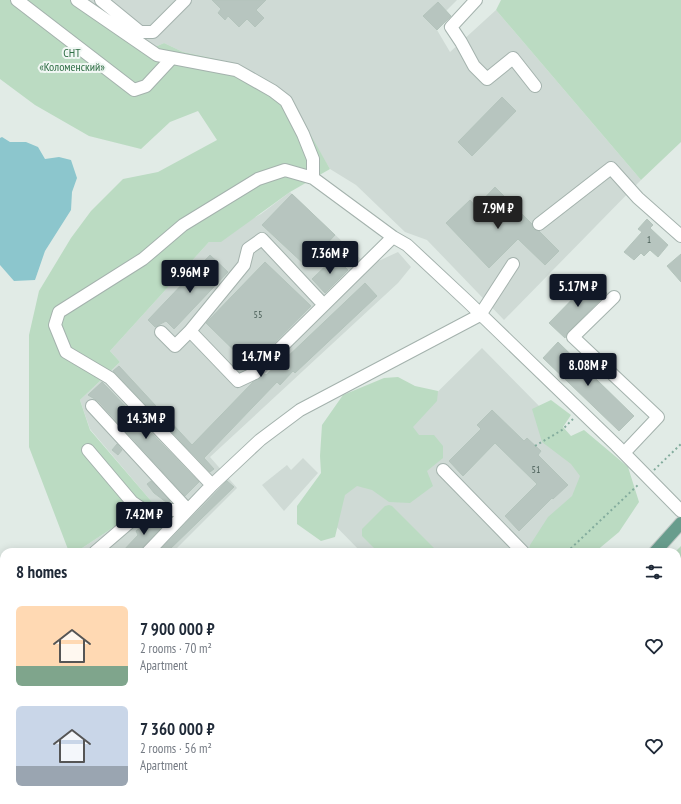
<!DOCTYPE html>
<meta charset="utf-8">
<style>
body{margin:0;font-family:"PT Sans Narrow",sans-serif;background:#f2f2f3;color:#1f2937;height:100vh;display:flex;flex-direction:column;font-size:15px;white-space:nowrap}
*{box-sizing:border-box;margin:0}
p{font-size:13px;color:#747a83}
.icon{flex:none;width:22px;height:22px;fill:none;stroke:currentColor;stroke-width:2;stroke-linecap:round;stroke-linejoin:round}
.map{position:relative;flex:1;overflow:hidden}
.panel{position:absolute;left:0px;top:548px;width:681px;height:256px;display:flex;flex-direction:column;background:#fff;border-radius:12px 12px 0 0;box-shadow:0 2px 10px #0003}
.panel>*{flex:none}
.price{position:absolute;translate:-50% -34px;padding:0 9px;border-radius:4px;background:#111827;color:#fff;font-size:13px;line-height:26px;filter:drop-shadow(0 1px 2px #0008)}
.price::after{content:'';position:absolute;left:50%;top:24px;width:12px;height:9px;margin-left:-6px;background:inherit;clip-path:polygon(0 0,100% 0,50% 100%)}
.price.on{background:#222;color:#fff}
ul{padding:0;list-style:none}
li{display:flex;align-items:center;gap:12px;height:100px;padding:0 16px}
li span{display:grid;place-items:center;flex:none;width:112px;height:80px;border-radius:6px;color:#555}
li>.icon{margin-inline-start:auto}
span .icon{width:48px;height:48px;fill:#fffc;stroke-width:1}
li b{font-size:17px}
h2{display:flex;justify-content:space-between;align-items:center;height:48px;padding:0 16px;font-size:17px}
.map>svg:first-child{display:block}
.built{fill:#cfdad5}
.green{fill:#bbdbc2}
.water{fill:#8cc6cd}
.building{fill:#b7c5bf;stroke:#b4c4bc}
.lines{fill:none;stroke-linecap:round;stroke-linejoin:round}
.minor-casing{stroke:#a4b2ad;stroke-width:14}
.major-casing{stroke:#c1c8c6;stroke-width:14}
.path{stroke:#83ac9d;stroke-width:2;stroke-dasharray:2 3;stroke-linecap:butt}
.minor{stroke:#fff;stroke-width:12}
.major{stroke:#689d8d;stroke-width:12}
.labels{text-anchor:middle;stroke-width:4;stroke-linejoin:round;paint-order:stroke}
.number-label{font-size:10px;fill:#485d56}
.park-label{font-size:12px;fill:#2f6e45;stroke:#f1f7f4}
</style>
<div class="map">
<svg width="681" height="804" viewBox="0 0 681 804">
<rect width="100%" height="100%" fill="#e1ebe6"/>
<path class="built" d="M87 0H457L446 11 451 16 437 30 450 52 496 10 641 180 504 320 427 240 405 232 356 185 330 169 312 139 235 63 183 52 164 43 155 47Z
M290 192 366 264H372L398 252 411 267 398 283 210 457 237 488 173 552H76L152 502 90 429 80 400 120 362 110 351 209 242 261 214Z
M482 348 618 486 551 552H361L319 509Z
M303 458 318 473 284 511 262 485 287 465 291 470Z"/>
<path class="green" d="M0 0H87L155 47 164 43 183 52 235 63 288 95 330 169 290 192 221 242H209L110 351 120 362 80 400 90 430 152 502 76 552H69L29 447V335L39 291 71 238 91 211 123 179 158 172 217 140 198 111 170 122 141 149 89 136 35 105 0 79Z
M501 0H681V142L641 180 496 10Z
M398 377 415 386 438 391 437 401 413 427 419 435H434L443 446V458L427 471 433 486 410 503 389 502 372 490 357 486 345 495 335 537 321 541 297 524V506L321 473 320 456 322 425 343 395 384 378Z
M551 400 571 415 563 427 571 436 584 430 628 467 639 502 619 532 595 552H528L530 545 548 517 572 496 580 476 571 464 542 442 532 409Z
M389 505 392 506 438 552H378L362 536V529L385 506Z
M681 546V598L677 603V552H675Z
M0 588 4 594V800H66L68 804H0Z
M436 800H494L490 804H432Z"/>
<path class="water" d="M2 137 10 142H26L38 147 45 159 59 157 71 160 77 178 72 192 71 210 45 251 35 280 14 281 0 265V138Z"/>
<path class="building" d="M212 0H266L256 10 264 18 255 27 247 19 239 27 228 16 225 20 218 13 221 9Z
M438 2 451 16 437 30 423 16Z
M502 97 516 111 472 156 458 142Z
M495 187 532 224 533 229 539 231 559 251 545 265 518 239 489 268 446 223 470 200 476 207Z
M292 194 335 235 306 266 262 225Z
M647 219 653 225 650 228 668 245 658 257 650 250 644 256 641 253 634 260 624 252 642 232 638 229Z
M681 254V282L667 266Z
M210 255 228 272 174 329 166 321 155 327 148 320Z
M335 257 348 270 325 293 312 279Z
M265 262 311 306 251 367 206 323Z
M592 279 607 293 568 332 565 338 549 323Z
M365 283 377 296 295 373 293 371 280 385 277 382 204 458 214 469 210 472 113 371 119 366 192 445 253 382 265 374 266 375 282 360 283 361Z
M558 342 634 416 619 431 543 358Z
M102 382 199 482 185 496 98 401 88 395Z
M492 410 524 441 527 438 541 451 538 455 568 485 553 499 552 498 519 531 505 516 537 484 495 443 463 476 449 461 481 429 477 425Z
M117 444 122 450 118 455 112 450Z
M151 481 170 501 169 502H166L154 493 147 484Z
M227 481 234 487 167 552H158Z
M155 518H157L164 525 143 547 141 552H122L138 535 136 531 142 526 144 528Z"/>
<g class="lines">
<defs>
<path id="minor" d="M17 0 134 90 146 86 172 58
M77 0 157 55 236 70 273 91 286 101 303 134 313 159V178
M101 0 140 32H153L185 0
M476 0 451 27 461 42 474 66 487 79 513 58 535 86
M539 224 611 168 638 198 681 236
M614 297 573 337 658 417 624 453
M190 331 244 265 248 249 262 239 324 305
M161 332 175 346 190 331 238 381 255 373 393 237 407 245 468 302 616 445 681 511
M92 406 188 510
M88 450 132 502 144 510
M443 470 523 552
M212 485 110 378 66 352 55 325 59 312 143 259 183 225 258 179 285 170 313 178 393 237
M95 552 144 510H188
M148 552 212 485 260 440 300 410 480 315 513 264
M0 584 4 594
M0 703 4 702
M0 787 4 786
M677 795 681 792
M47 800 49 804
M66 800 68 804
M667 804 672 800"/>
<path id="major" d="M655 552 681 523
M410 804 414 800"/>
</defs>
<use href="#minor" class="minor-casing"/>
<use href="#major" class="major-casing"/>
<path class="path" d="M535 446 562 430 573 419
M654 470 681 444
M567 552 639 484"/>
<use href="#minor" class="minor"/>
<use href="#major" class="major"/>
</g>
<g class="labels">
<g class="number-label">
<text x="649" y="243">1</text>
<text x="258" y="318">55</text>
<text x="536" y="473">51</text>
</g>
<g class="park-label">
<text x="72" y="57">СНТ<tspan x="72" dy="14">«Коломенский»</tspan></text>
</g>
</g>
</svg>
<b class="price on" style="left:498px;top:230px">7.9M ₽</b>
<b class="price" style="left:330px;top:275px">7.36M ₽</b>
<b class="price" style="left:190px;top:294px">9.96M ₽</b>
<b class="price" style="left:578px;top:308px">5.17M ₽</b>
<b class="price" style="left:261px;top:378px">14.7M ₽</b>
<b class="price" style="left:588px;top:387px">8.08M ₽</b>
<b class="price" style="left:146px;top:440px">14.3M ₽</b>
<b class="price" style="left:144px;top:536px">7.42M ₽</b>
<section class="panel">
<h2>8 homes<svg class="icon" aria-label="filters" viewBox="0 0 24 24"><path d="M4 7h16M4 17h16"/><circle cx="9" cy="7" r="2"/><circle cx="15" cy="17" r="2"/></svg></h2>
<ul>
<li><span style="background:linear-gradient(#ffd9b3 75%,#7fa58c 0)"><svg class="icon" aria-label="home" viewBox="0 0 24 24"><path d="M3 11l9-7 9 7M6 9v11h12V9"/></svg></span><div><b>7 900 000 ₽</b><p>2 rooms · 70 m²</p><p>Apartment</p></div><svg class="icon" aria-label="heart" viewBox="0 0 24 24"><path d="M12 20l-8-8c-3-5 5-10 8-4 3-6 11-1 8 4z"/></svg></li>
<li><span style="background:linear-gradient(#c9d6e8 75%,#9aa5b1 0)"><svg class="icon" aria-label="home" viewBox="0 0 24 24"><path d="M3 11l9-7 9 7M6 9v11h12V9"/></svg></span><div><b>7 360 000 ₽</b><p>2 rooms · 56 m²</p><p>Apartment</p></div><svg class="icon" aria-label="heart" viewBox="0 0 24 24"><path d="M12 20l-8-8c-3-5 5-10 8-4 3-6 11-1 8 4z"/></svg></li>
</ul>
</section>
</div>
